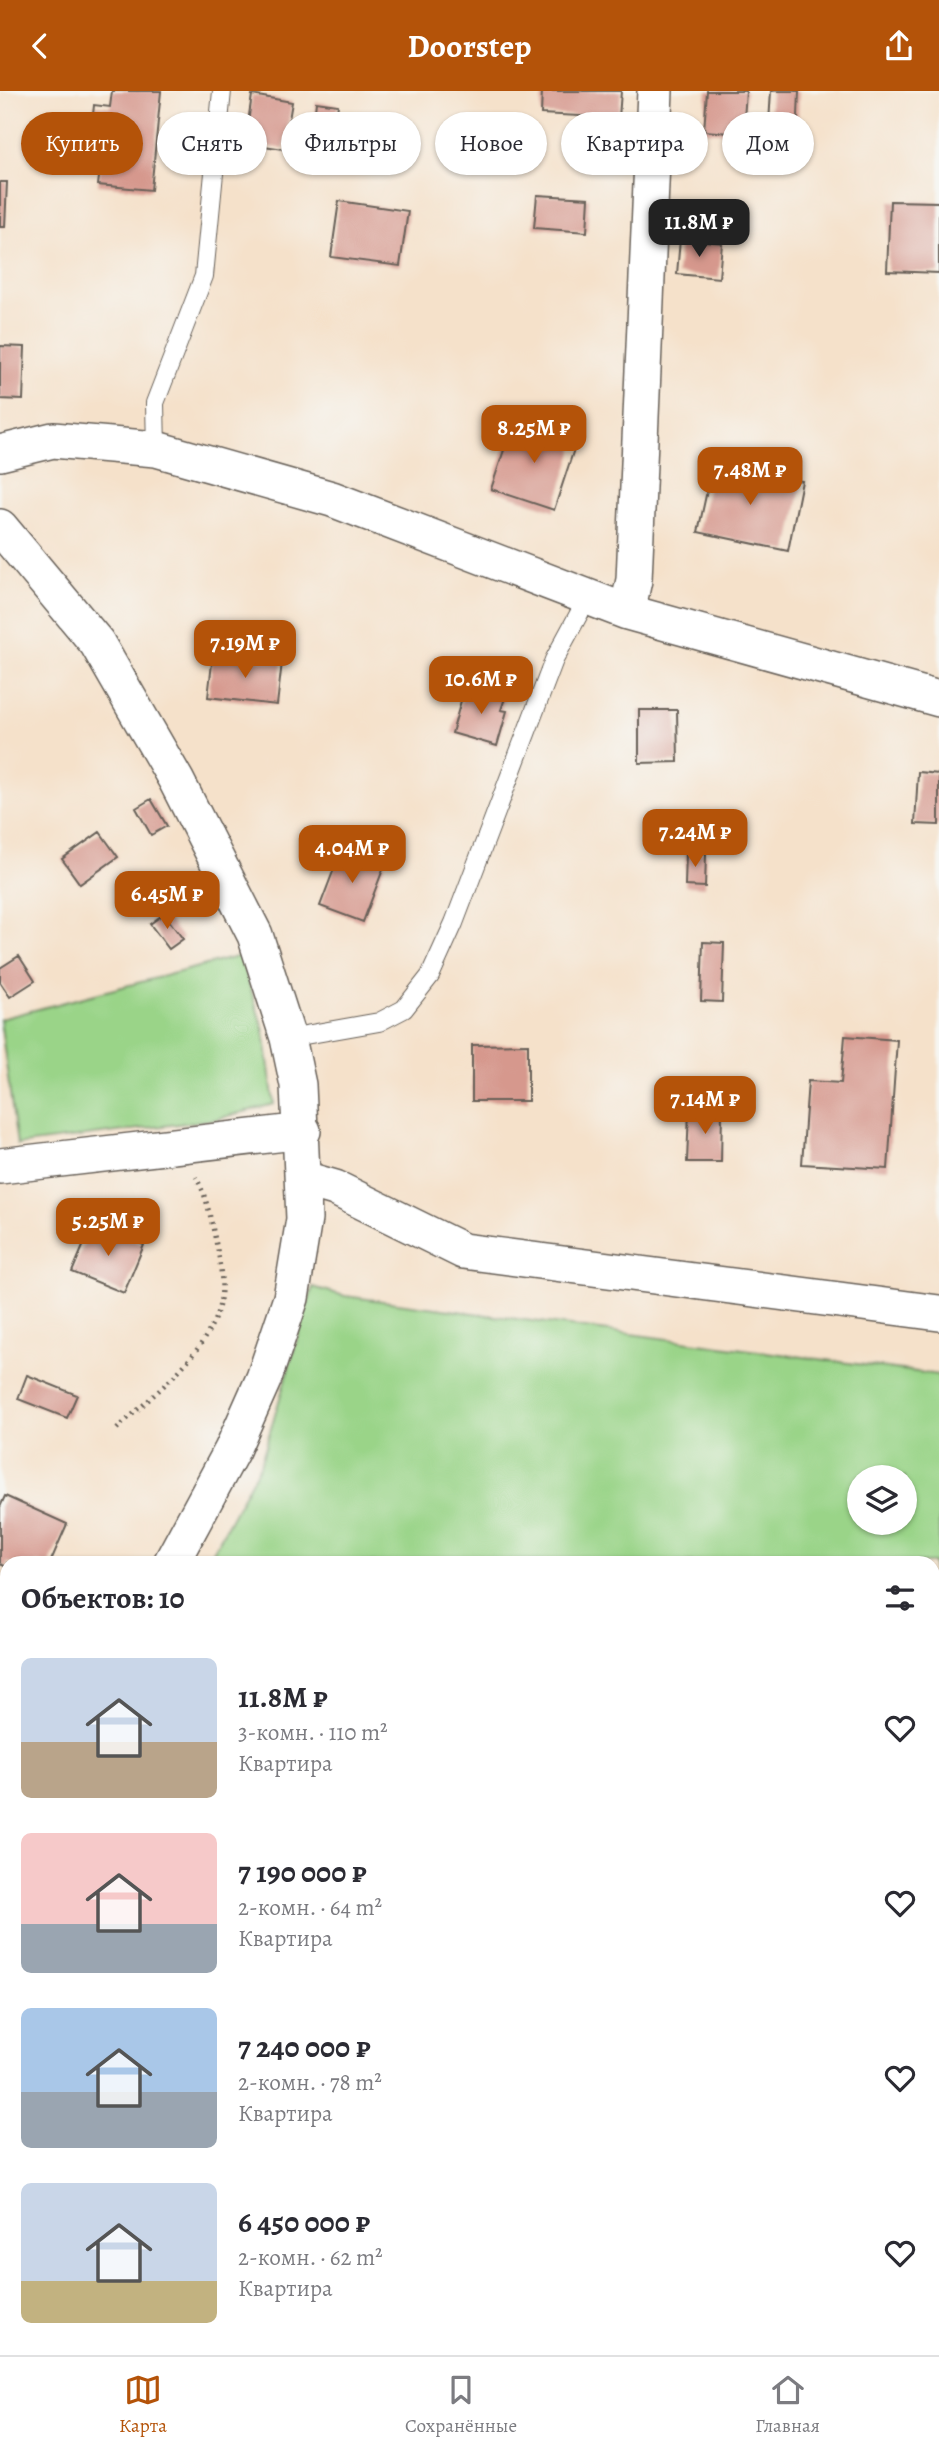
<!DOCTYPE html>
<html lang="ru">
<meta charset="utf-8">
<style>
body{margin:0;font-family:Alegreya,serif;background:#f7f7f7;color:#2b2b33;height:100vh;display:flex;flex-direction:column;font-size:26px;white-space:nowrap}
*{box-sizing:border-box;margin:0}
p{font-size:23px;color:#7c7c81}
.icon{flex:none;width:38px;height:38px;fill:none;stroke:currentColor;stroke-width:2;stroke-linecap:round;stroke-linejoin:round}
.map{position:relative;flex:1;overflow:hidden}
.drawer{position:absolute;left:0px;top:1465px;width:940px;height:800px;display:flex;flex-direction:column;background:#fff;border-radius:21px 21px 0 0;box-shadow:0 2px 5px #0004}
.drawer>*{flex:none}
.hud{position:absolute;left:21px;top:21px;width:898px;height:63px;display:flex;gap:14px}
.tools{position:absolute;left:847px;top:1374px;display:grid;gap:14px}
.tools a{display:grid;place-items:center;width:70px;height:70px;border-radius:50%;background:#fff;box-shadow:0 2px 5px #0004;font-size:35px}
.price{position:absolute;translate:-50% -60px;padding:0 16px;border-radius:14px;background:#b45309;color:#fff;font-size:23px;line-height:46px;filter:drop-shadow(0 2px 4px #0008)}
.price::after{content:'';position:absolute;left:50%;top:42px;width:21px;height:16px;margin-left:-10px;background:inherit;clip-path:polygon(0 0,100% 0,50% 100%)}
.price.current{background:#222;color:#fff}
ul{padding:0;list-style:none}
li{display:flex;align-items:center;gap:21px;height:175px;padding:0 21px}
li span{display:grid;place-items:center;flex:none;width:196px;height:140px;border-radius:10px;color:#555}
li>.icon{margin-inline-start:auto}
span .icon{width:84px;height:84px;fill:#fffc;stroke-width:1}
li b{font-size:30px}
h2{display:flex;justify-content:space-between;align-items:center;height:84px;padding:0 21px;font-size:30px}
.pill{padding:0 24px;border-radius:32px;background:#fff;box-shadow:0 2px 5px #0004;font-size:24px;line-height:63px}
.pill.current{background:#b45309;color:#fff}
header{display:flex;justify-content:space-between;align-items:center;height:91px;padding:0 21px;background:#b45309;color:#fff;font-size:32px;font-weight:700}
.menu{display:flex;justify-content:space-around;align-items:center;height:98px;border-top:2px solid #e1e1e2;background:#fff;font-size:19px;color:#7c7c81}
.menu a{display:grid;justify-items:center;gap:4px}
.menu .current{color:#b45309}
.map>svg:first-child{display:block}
.green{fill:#9ad488;stroke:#5b7852;stroke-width:2;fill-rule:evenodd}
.forest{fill:#7bb674;stroke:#4c6948;stroke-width:2}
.building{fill:#d6988d}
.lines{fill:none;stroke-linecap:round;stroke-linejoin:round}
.service-casing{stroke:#686159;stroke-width:20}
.minor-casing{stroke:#686159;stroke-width:38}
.path{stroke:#686159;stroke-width:4.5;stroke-dasharray:2 5;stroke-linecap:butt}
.service{stroke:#fff;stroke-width:18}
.minor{stroke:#fff;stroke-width:35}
</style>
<header><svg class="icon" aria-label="back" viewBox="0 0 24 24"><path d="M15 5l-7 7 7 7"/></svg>Doorstep<svg class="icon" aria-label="share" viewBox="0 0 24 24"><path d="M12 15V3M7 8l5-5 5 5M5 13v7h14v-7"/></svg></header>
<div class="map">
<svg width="939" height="2264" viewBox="0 0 939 2264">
<rect width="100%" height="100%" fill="#f6f6f2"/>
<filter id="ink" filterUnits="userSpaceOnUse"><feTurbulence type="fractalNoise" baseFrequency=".0143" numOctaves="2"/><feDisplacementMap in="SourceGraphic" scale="14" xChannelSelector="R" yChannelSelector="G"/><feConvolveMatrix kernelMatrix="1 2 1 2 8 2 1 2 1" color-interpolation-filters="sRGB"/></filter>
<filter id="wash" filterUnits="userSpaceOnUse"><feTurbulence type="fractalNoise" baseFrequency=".00686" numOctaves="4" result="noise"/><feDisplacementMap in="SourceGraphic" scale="28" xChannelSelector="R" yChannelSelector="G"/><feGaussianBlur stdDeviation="1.57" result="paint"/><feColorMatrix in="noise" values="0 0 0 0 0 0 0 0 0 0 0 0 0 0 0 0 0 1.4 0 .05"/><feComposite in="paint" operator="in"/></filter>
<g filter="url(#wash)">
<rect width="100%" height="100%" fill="#f5e1ca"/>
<path class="green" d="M240 865 264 940 274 1013 217 1028 17 1054 0 928Z
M313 1196 345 1205 939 1284V2264H180L179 2258H933V1472H207L260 1374ZM859 1386H905V1432H859Z
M0 1816 7 1846V2199L0 2179Z
M17 2258H97L99 2264H17Z"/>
<path class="forest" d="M0 2179 7 2199V2258H17V2264H0Z"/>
<g id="blocks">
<path class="building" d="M112 0H161L151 99 98 94 100 78 67 75 70 50 90 53 94 14 110 16Z
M542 0H621L619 27 541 23Z
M707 0H746L743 43 704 40Z
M771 0H799L797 50 768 48Z
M252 4 292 11 284 58 245 52Z
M316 11 338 14 334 42 313 39Z
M0 91H7L5 136H0Z
M537 104 589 107 587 141 534 137Z
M339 110 408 120 400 175 331 166Z
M890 110 939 111V182L887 180Z
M680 148 722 152 719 187 677 183Z
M0 255 25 256 23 309 0 308Z
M514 329 577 349 554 419 491 398Z
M713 372 802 390 788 460 698 441Z
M213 564 282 571 277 614 208 606Z
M482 594 507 601 501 619 507 620 497 655 452 642 464 599 480 604Z
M639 619H677L678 671 639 672Z
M918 681 939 683V734L915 733Z
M151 708 167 735 151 744 136 717Z
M100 741 118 766 80 793 62 768Z
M342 757 385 773 363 831 320 815Z
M686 761 706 762 705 796 685 795Z
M164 823 183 848 169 858 150 833Z
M703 851 724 852 722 911 701 910Z
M19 865 35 890 10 906 0 891V877Z
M845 945 897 949 888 1078 802 1073 808 990 841 992Z
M528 953V1010H472V954Z
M689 1019H722L721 1071H687Z
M93 1132 144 1154 124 1202 72 1181Z
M27 1284 77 1304 67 1327 18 1308Z
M5 1405 67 1433 50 1472H7V1476L0 1473V1416Z"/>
</g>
</g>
<g filter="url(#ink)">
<use href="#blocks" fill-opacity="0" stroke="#686159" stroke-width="2"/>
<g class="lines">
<defs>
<path id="service" d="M156 358 155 312 204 185 222 0
M288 947 379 931 404 918 430 885 454 832 554 569 588 506"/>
<path id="minor" d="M0 362 53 349 156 358 332 408 627 521 939 608
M0 436 97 552 176 689 255 844 288 947 298 994 304 1128 291 1207 264 1287 232 1359 171 1472
M627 521 634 489 655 0
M0 1075 303 1040
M304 1088 335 1097 463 1160 939 1222
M156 2258 158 2264"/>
</defs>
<use href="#service" class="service-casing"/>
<use href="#minor" class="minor-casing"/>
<path class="path" d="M117 1338C154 1302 213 1260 221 1205 223 1186 219 1166 215 1147 210 1125 207 1106 196 1086
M0 1854H7"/>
<use href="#service" class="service"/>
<use href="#minor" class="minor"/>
</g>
</g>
</svg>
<div class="tools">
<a><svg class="icon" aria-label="layers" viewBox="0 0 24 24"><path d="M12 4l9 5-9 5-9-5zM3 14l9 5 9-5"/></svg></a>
</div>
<b class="price current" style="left:699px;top:168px">11.8M ₽</b>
<b class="price" style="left:534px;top:374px">8.25M ₽</b>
<b class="price" style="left:750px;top:416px">7.48M ₽</b>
<b class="price" style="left:245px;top:589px">7.19M ₽</b>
<b class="price" style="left:481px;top:625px">10.6M ₽</b>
<b class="price" style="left:695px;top:778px">7.24M ₽</b>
<b class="price" style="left:352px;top:794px">4.04M ₽</b>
<b class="price" style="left:167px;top:840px">6.45M ₽</b>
<b class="price" style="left:705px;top:1045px">7.14M ₽</b>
<b class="price" style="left:108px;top:1167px">5.25M ₽</b>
<div class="hud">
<a class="pill current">Купить</a>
<a class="pill">Снять</a>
<a class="pill">Фильтры</a>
<a class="pill">Новое</a>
<a class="pill">Квартира</a>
<a class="pill">Дом</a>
</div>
<section class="drawer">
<h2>Объектов: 10<svg class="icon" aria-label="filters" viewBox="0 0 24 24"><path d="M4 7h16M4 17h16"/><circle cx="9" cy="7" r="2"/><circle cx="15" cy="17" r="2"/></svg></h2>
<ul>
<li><span style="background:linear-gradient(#c9d6e8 60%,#b9a48a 0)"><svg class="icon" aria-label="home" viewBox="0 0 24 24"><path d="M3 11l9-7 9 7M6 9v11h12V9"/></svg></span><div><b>11.8M ₽</b><p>3-комн. · 110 m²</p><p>Квартира</p></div><svg class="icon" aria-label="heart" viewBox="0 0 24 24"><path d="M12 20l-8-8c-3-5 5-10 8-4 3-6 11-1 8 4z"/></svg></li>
<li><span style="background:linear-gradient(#f6c9c9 65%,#9aa5b1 0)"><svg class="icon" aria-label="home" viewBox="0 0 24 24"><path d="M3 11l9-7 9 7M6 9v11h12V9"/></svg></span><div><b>7 190 000 ₽</b><p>2-комн. · 64 m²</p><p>Квартира</p></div><svg class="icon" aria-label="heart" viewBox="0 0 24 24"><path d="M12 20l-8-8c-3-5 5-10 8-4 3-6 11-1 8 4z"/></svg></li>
<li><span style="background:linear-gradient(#a9c7e8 60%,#9aa5b1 0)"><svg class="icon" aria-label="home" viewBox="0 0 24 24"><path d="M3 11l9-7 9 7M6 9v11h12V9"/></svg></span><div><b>7 240 000 ₽</b><p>2-комн. · 78 m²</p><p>Квартира</p></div><svg class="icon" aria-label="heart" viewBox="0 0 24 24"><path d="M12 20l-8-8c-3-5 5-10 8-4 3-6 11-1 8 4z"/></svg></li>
<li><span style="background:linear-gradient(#c9d6e8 70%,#c2b280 0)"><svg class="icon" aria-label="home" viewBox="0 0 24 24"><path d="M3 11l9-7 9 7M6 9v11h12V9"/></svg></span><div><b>6 450 000 ₽</b><p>2-комн. · 62 m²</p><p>Квартира</p></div><svg class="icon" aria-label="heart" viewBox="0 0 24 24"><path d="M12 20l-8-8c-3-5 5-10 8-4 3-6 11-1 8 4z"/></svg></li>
</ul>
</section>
</div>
<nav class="menu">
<a class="current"><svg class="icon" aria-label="map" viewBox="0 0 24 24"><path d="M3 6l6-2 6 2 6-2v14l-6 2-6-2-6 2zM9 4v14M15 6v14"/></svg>Карта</a>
<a><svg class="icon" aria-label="saved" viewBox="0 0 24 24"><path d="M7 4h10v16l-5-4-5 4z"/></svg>Сохранённые</a>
<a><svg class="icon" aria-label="home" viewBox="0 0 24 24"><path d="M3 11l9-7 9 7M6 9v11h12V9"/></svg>Главная</a>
</nav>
